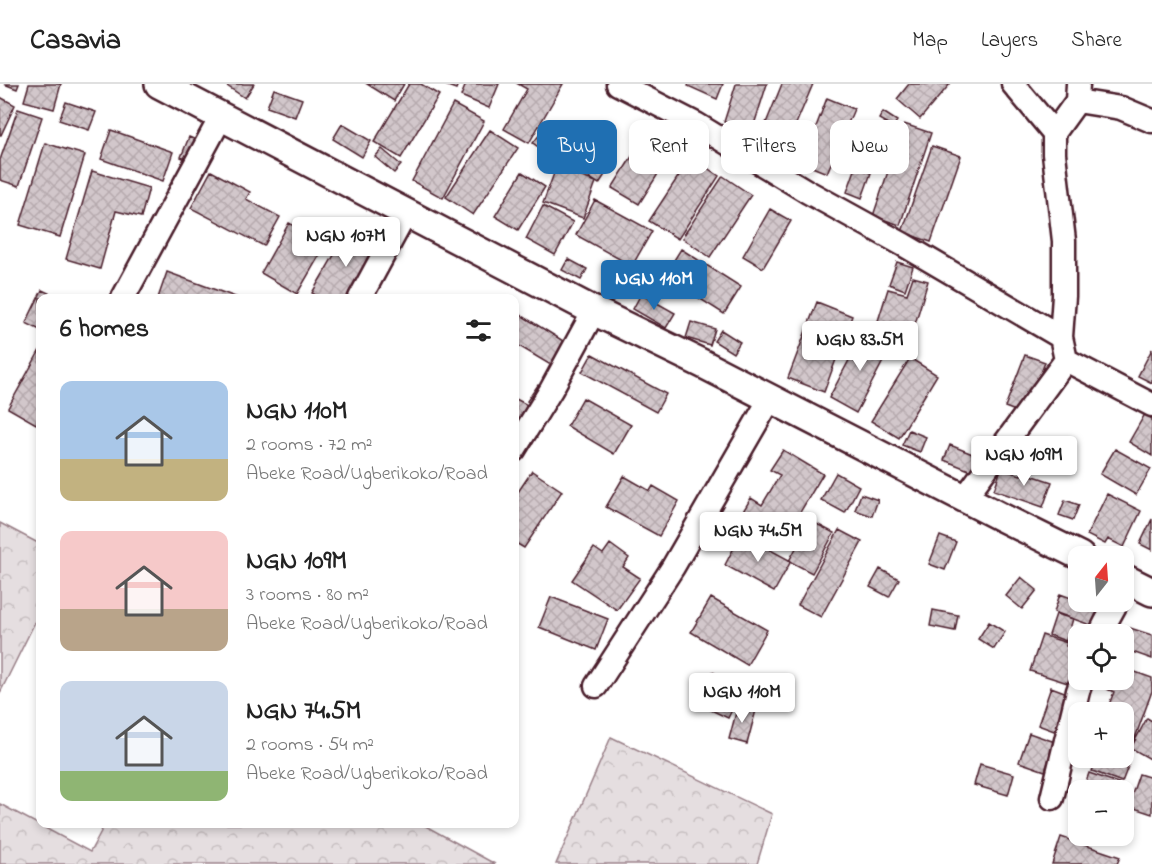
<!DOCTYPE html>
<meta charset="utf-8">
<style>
body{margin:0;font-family:"Indie Flower",sans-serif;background:#f6f6f6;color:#222;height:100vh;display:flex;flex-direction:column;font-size:22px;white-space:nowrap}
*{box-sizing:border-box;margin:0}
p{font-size:20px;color:#767676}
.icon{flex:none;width:33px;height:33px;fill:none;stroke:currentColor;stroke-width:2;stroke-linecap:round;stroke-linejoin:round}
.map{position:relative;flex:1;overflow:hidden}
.sheet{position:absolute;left:36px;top:210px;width:483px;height:534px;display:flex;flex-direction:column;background:#fff;border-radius:12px;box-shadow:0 3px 9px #0003}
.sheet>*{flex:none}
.hud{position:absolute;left:537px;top:36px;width:525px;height:54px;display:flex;gap:12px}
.needle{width:39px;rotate:17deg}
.tools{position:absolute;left:1068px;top:462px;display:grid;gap:12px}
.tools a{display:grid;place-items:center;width:66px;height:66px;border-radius:12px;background:#fff;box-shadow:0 3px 9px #0003;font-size:30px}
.price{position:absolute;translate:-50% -51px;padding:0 14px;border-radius:6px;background:#fff;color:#222;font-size:20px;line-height:39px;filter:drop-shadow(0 2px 3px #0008)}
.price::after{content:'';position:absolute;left:50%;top:36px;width:18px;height:14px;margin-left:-9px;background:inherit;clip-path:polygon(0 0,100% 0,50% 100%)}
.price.current{background:#1f6fb2;color:#fff}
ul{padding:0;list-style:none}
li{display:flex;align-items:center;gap:18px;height:150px;padding:0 24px}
li span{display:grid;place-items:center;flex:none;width:168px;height:120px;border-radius:12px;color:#555}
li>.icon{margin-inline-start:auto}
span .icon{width:72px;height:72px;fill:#fffc;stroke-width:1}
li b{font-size:26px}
h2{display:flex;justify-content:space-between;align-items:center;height:72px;padding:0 24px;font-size:26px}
.tag{padding:0 21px;border-radius:12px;background:#fff;box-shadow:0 3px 9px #0003;font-size:21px;line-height:54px}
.tag.current{background:#1f6fb2;color:#fff}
header{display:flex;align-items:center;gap:36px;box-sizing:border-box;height:84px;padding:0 30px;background:#fff;border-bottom:2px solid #e0e0e0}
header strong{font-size:28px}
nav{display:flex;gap:33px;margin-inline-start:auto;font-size:21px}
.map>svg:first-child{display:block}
.forest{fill:url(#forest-crowns);stroke:#987e86;stroke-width:1.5}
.building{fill:url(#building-cross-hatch);stroke:#4a1f2b;stroke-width:1.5}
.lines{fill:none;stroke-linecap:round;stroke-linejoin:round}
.minor-casing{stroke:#4a1f2b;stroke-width:27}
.tertiary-casing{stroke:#4a1f2b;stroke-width:32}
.minor{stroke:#fff;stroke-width:22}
.tertiary{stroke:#fff;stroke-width:27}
</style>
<header>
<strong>Casavia</strong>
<nav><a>Map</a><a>Layers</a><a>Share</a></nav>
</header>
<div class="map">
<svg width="1152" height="780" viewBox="0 0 1152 780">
<defs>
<pattern id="forest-crowns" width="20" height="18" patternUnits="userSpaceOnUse" patternTransform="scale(1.5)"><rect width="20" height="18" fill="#e5dee0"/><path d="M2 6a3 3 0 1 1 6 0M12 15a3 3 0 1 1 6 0" fill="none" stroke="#c6bec0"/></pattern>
<pattern id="building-cross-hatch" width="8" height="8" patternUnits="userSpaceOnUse" patternTransform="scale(1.5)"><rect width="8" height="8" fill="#d2c7cb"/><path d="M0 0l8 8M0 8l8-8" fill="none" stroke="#b6aaae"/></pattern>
</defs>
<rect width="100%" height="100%" fill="#fff"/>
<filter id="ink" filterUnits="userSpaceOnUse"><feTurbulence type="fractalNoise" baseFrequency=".0167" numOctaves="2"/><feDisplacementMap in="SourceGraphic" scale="12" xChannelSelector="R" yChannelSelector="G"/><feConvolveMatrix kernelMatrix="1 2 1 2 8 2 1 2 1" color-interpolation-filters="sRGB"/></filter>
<g filter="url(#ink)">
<path class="forest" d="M0 439 40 460V528L0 609Z
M611 653 772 730 757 780H556Z
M0 720 90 768 105 740H422L495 780H0Z"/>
<path class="building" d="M4 0H19L17 5Z
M29 0H61L54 25 24 17Z
M224 0H254L245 14Z
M367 0H404L394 17Z
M409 0H421L439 11 401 74 374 58Z
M442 0H458L456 5Z
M466 0H499L489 24 461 12Z
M518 0H563L529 59 504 45 527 5Z
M689 0H723L717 15 688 2Z
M736 0H767L752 47 724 38Z
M782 0H813L796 40 814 48 827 14 854 25 827 89 757 61Z
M909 0H950L920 35 897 15Z
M274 5 302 15 295 33 267 23Z
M0 13 15 21 1 51H0Z
M66 18 96 28 89 46 59 36Z
M453 20 484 37 443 114 412 97Z
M18 25 42 33 19 102 0 96V76Z
M883 28 897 37 893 43 879 35Z
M342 40 371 57 362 73 333 55Z
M904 40 931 49 900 141 873 132Z
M544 45 560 56 549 71 533 59Z
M111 46 173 68 163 97 101 75Z
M490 46 518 64 473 131 446 113Z
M648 47 675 63 639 120 612 104Z
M189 53 205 60 197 80 181 73Z
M571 58 610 83 599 100 560 75Z
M45 59 85 71 60 153 20 141Z
M932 62 961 72 931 158 902 148Z
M382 65 401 81 394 89 375 73Z
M691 73 719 92 678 155 649 137Z
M856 83 871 89 862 114 847 108Z
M556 84 596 98 583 134 543 119Z
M92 87 149 104 141 133 116 127 100 185 66 175Z
M211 87 250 108 246 115 280 133 264 162 191 124Z
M522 88 545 103 518 146 495 132Z
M723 92 751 111 710 173 682 154Z
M595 116 652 147 632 182 576 151Z
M543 122 573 138 555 171 526 155Z
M770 125 791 137 763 184 743 172Z
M289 139 326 160 297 210 261 189Z
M359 151 384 165 369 175 346 214H321L312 209 344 154 353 160Z
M681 165 741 203 724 230 664 192Z
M568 175 587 185 581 196 562 186Z
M897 178 913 183 905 206 889 200Z
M167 188 238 214H158Z
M913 193 928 197 912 250 877 240 888 205 907 210Z
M42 206 59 214H40V246L26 239Z
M641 210 675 229 666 244 633 225Z
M817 218 852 232 824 308 788 294Z
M516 228 573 263 559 286 514 259V231Z
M691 238 715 245 710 261 686 254Z
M721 246 740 258 733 269 714 257Z
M864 248 891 262 856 329 829 314Z
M1152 265V299L1138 292Z
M40 266V332L36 340 8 324Z
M592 270 666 310 656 328 582 288Z
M1025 271 1045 278 1026 331 1005 323Z
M910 274 937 291 899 354 871 337Z
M538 301 551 310 539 326 527 317Z
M514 314 535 325 514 355Z
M583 314 631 341 614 370 567 342Z
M1145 330 1152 335V372L1129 358Z
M909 346 926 353 920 368 902 361Z
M950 361 980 373 974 388 944 376Z
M1115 365 1151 385 1136 411 1100 390Z
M783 366 823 390 781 460 739 434 751 414 762 421 780 391 770 386Z
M1001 385 1021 391 1022 388 1052 398 1043 423 994 406Z
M532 387 562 407 524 464 514 458V414Z
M836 389 859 402 845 429 821 416Z
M624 392 650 407 653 402 679 417 659 452 606 423Z
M861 410 878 416 872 432 855 426Z
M1107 410 1141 427 1124 463 1108 455 1105 460 1087 451Z
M1065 416 1079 421 1073 436 1059 431Z
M1152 435V466L1140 460Z
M811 437 834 449 812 489 789 477Z
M839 446 862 458 821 533 798 521Z
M741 450 791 477 774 508 725 481Z
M940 452 956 458 945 486 929 480Z
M610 460 629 474 623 483 640 494 617 526 572 496 594 464 603 470Z
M880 485 899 495 889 513 870 503Z
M1021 493 1037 506 1022 525 1006 512Z
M1060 510 1102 525 1096 543 1054 528Z
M551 513 608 535 596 566 539 543Z
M711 514 767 546 747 581 691 548Z
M933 526 958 531 955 547 930 542Z
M1056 530 1073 535 1066 557 1049 551Z
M989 538 1005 548 994 565 978 555Z
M1130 544 1152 551V575L1124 565Z
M1042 551 1067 559 1066 562 1078 566V588L1074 601 1030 587Z
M1124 584 1152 594V607L1131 665 1124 662V628H1106L1114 608 1102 603 1104 596H1124Z
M712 588 743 603 728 634 696 619Z
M1051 603 1078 613 1065 651 1038 641Z
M738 621 756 626 747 660 729 655Z
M1147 634 1152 637V676L1131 664Z
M1029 649 1055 658 1045 687 1019 678Z
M1097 674H1111L1129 680 1122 698 1092 687Z
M980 680 1014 690 1008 711 974 701Z
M1089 689 1121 700 1119 706H1083Z
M1139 690 1152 694V730L1128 722Z
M1078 718V735L1073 733Z
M1061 753 1120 773 1117 780H1052Z"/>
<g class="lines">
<defs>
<path id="minor" d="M618 0 696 40 808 108 904 161 1061 253
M1013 0 1054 49
M1077 17 1121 24 1152 37
M123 214 221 33
M360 214 406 129
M1066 276 1061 253 1064 212V157L1054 70V49L1077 17 1078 0
M514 366 551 306 594 227
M964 415 1066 276 1152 321
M1100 550 1106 538 1117 518
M596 602 673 483 770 315
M1052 714 1078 607 1082 596"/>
<path id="tertiary" d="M159 0 594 227 703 280 1001 433 1080 472
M1124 494 1152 508"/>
</defs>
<use href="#minor" class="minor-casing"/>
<use href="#tertiary" class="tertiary-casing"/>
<use href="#minor" class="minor"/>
<use href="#tertiary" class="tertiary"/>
</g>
</g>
</svg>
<div class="tools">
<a><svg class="needle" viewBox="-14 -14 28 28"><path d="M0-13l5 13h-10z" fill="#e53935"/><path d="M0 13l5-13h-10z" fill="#767676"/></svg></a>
<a><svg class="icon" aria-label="locate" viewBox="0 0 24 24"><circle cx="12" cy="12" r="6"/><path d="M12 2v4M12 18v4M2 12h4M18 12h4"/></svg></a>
<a>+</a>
<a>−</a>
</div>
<b class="price" style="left:346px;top:184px">NGN 107M</b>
<b class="price current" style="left:654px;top:227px">NGN 110M</b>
<b class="price" style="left:860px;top:288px">NGN 83.5M</b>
<b class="price" style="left:1024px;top:403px">NGN 109M</b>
<b class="price" style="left:758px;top:479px">NGN 74.5M</b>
<b class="price" style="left:742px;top:640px">NGN 110M</b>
<div class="hud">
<a class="tag current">Buy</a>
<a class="tag">Rent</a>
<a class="tag">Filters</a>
<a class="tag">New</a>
</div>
<section class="sheet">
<h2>6 homes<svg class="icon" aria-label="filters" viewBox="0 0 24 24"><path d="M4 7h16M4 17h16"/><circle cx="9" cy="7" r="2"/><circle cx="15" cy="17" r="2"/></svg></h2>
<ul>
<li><span style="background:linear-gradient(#a9c7e8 65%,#c2b280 0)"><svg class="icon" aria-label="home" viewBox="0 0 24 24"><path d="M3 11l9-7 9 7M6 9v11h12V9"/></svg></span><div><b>NGN 110M</b><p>2 rooms · 72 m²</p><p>Abeke Road/Ugberikoko/Road</p></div></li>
<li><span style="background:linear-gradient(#f6c9c9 65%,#b9a48a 0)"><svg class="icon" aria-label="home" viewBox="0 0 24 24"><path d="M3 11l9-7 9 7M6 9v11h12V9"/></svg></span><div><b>NGN 109M</b><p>3 rooms · 80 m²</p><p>Abeke Road/Ugberikoko/Road</p></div></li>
<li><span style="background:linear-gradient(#c9d6e8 75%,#8fb573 0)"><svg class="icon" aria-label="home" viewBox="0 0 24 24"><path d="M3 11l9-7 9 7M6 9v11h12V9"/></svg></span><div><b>NGN 74.5M</b><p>2 rooms · 54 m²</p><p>Abeke Road/Ugberikoko/Road</p></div></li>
</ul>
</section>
</div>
